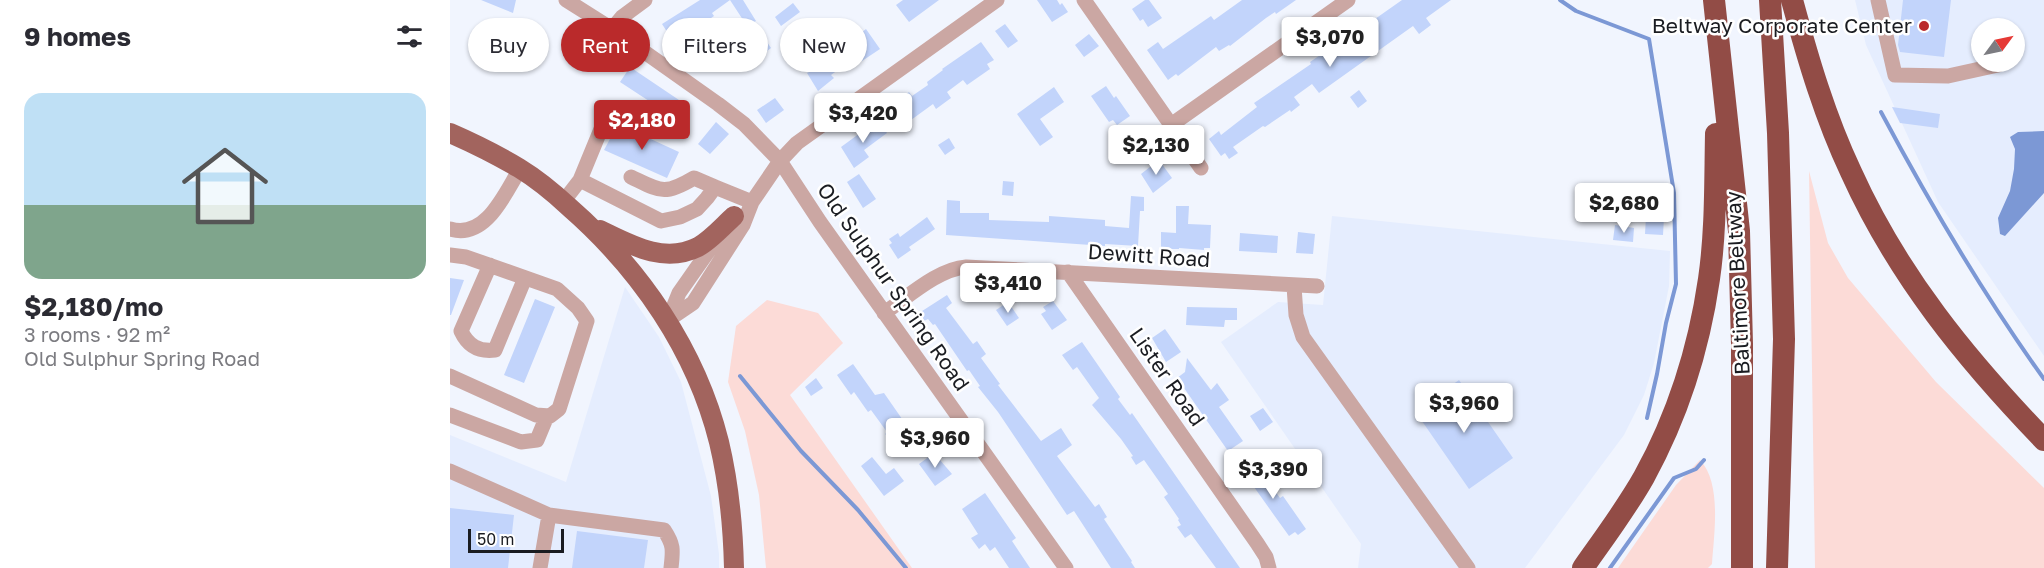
<!DOCTYPE html>
<meta charset="utf-8">
<style>
body{margin:0;font-family:"Golos Text",sans-serif;background:#f7f7f7;color:#2b2b33;height:100vh;display:flex;flex-direction:column;font-size:22px;white-space:nowrap}
*{box-sizing:border-box;margin:0}
p{font-size:20px;color:#7c7c81}
.icon{flex:none;width:33px;height:33px;fill:none;stroke:currentColor;stroke-width:2;stroke-linecap:round;stroke-linejoin:round}
.map{position:relative;flex:1;overflow:hidden}
.details{display:flex;flex-direction:column;background:#fff;width:450px}
.details>*{flex:none}
.guide{position:absolute;left:18px;top:18px;width:570px;height:54px;display:flex;gap:12px}
.needle{width:39px;rotate:57deg}
.tools{position:absolute;left:1521px;top:18px;display:grid;gap:12px}
.tools a{display:grid;place-items:center;width:54px;height:54px;border-radius:50%;background:#fff;box-shadow:0 2px 4px #0004;font-size:30px}
.scale{position:absolute;left:18px;bottom:15px;width:96px;box-sizing:border-box;padding-left:6px;border:3px solid #1a1c21;border-top:0;font-size:16px;line-height:21px;white-space:nowrap;color:#1a1c21;-webkit-text-stroke:4px #fff;paint-order:stroke}
.price{position:absolute;translate:-50% -51px;padding:0 14px;border-radius:6px;background:#fff;color:#222;font-size:20px;line-height:39px;filter:drop-shadow(0 2px 3px #0008)}
.price::after{content:'';position:absolute;left:50%;top:36px;width:18px;height:14px;margin-left:-9px;background:inherit;clip-path:polygon(0 0,100% 0,50% 100%)}
.price.active{background:#ba2a2b;color:#fff}
ul{padding:0;list-style:none}
li{display:grid;align-content:center;gap:12px;height:318px;padding:0 24px}
li+li{border-top:2px solid #e1e1e2}
li span{display:grid;place-items:center;height:186px;border-radius:18px;color:#555}
li>.icon{margin-inline-start:auto}
span .icon{width:108px;height:108px;fill:#fffc;stroke-width:1}
li b{font-size:26px}
h2{display:flex;justify-content:space-between;align-items:center;height:72px;padding:0 24px;font-size:26px}
.tag{padding:0 21px;border-radius:27px;background:#fff;box-shadow:0 2px 4px #0004;font-size:21px;line-height:54px}
.tag.active{background:#ba2a2b;color:#fff}
main{display:flex;flex:1;min-height:0}
.map>svg:first-child{display:block}
.built{fill:#e5edfe;fill-rule:evenodd}
.green{fill:#fcdbd7}
.water{fill:#7c98d5}
.lines{fill:none;stroke-linecap:round;stroke-linejoin:round}
.stream{stroke:#7c98d5;stroke-width:4}
.building{fill:#c2d4fb}
.minor{stroke:#cba7a3;stroke-width:15}
.major{stroke:#a2645e;stroke-width:20}
.highway{stroke:#924c46;stroke-width:22}
.poi-dot{fill:#ba2a2b;stroke:#fff;stroke-width:2}
.labels{text-anchor:middle;stroke-width:5;stroke-linejoin:round;paint-order:stroke}
.poi-label{font-size:21px;fill:#1a1c21;stroke:#fff;text-anchor:end}
.street-label{font-size:21px;fill:#1a1c21;stroke:#fff}
</style>
<main>
<section class="details">
<h2>9 homes<svg class="icon" aria-label="filters" viewBox="0 0 24 24"><path d="M4 7h16M4 17h16"/><circle cx="9" cy="7" r="2"/><circle cx="15" cy="17" r="2"/></svg></h2>
<ul>
<li><span style="background:linear-gradient(#bfe0f5 60%,#7fa58c 0)"><svg class="icon" aria-label="home" viewBox="0 0 24 24"><path d="M3 11l9-7 9 7M6 9v11h12V9"/></svg></span><div><b>$2,180/mo</b><p>3 rooms · 92 m²</p><p>Old Sulphur Spring Road</p></div></li>
</ul>
</section>
<div class="map">
<svg width="1594" height="568" viewBox="0 0 1594 568">
<rect width="100%" height="100%" fill="#f1f5fe"/>
<path class="built" d="M1405 0H1594V356L1488 202 1416 45ZM1532 28H1564V62H1532Z
M882 216 1220 251 1219 286 1204 363 1194 395 1174 435 1075 568H908L911 544 771 342 828 302 873 305Z
M175 287 209 337 231 382 261 496 269 554V568H0V435L116 482Z"/>
<path class="green" d="M1359 171 1378 243 1398 278 1486 382 1594 488V568H1365Z
M317 300 368 313 393 343 340 395 462 568H316L309 495 295 431 278 382 286 326Z
M1250 460C1272 483 1264 534 1262 564L1258 568H1168L1226 485Z"/>
<path class="water" d="M1594 131V193L1555 236 1550 234 1548 218 1560 191 1564 169 1565 149 1560 137 1568 132Z"/>
<g class="lines">
<path class="stream" d="M1110 0 1126 11 1199 39 1224 193 1226 284 1216 323 1207 374 1197 418
M1431 112C1480 204 1533 294 1594 379
M290 376 351 451 408 510 456 568
M1160 568 1224 478 1246 469 1254 460"/>
</g>
<path class="building" d="M31 0H66L63 13Z
M250 0H280L262 13 264 16 241 32 250 43 235 53 226 39 223 41 212 24Z
M280 0H293L306 21 297 26Z
M453 0H489L459 22 446 5Z
M587 0H607L610 5 612 3 618 12 602 22Z
M695 0H699L712 18 698 27 693 19 690 21 682 9Z
M792 0H846L826 14 825 12 816 18 780 46 779 45 769 51 766 47 728 76 726 74 718 80 697 50 708 42 713 49 761 16 764 20Z
M952 0H1001L976 18 981 25 969 34 963 26 869 93 862 84 844 97 850 105 841 112 840 110 815 127 813 126 783 147 788 153 779 159 775 153 771 156 759 139 769 131 771 135 807 107 804 103 861 64 860 62 876 51 877 53 901 37 909 30 908 28 923 17 925 19Z
M1453 0H1501L1494 57 1450 52 1448 45Z
M343 3 350 12 331 26 325 17Z
M555 24 568 41 558 48 545 31Z
M416 29 430 49 412 61 408 55 381 75 384 78 368 91 357 73 361 71 358 66 382 49 385 53Z
M639 34 649 46 634 57 625 45Z
M315 39 321 48 312 55 306 47Z
M531 42 544 60 537 64 540 69 517 85 513 80 497 92 501 98 486 109 483 104 461 120 454 111 450 114 443 103 459 92 462 96 478 85 477 82 493 70 492 69Z
M180 67 229 100 226 104 239 113 230 127 217 117 209 128 190 114 199 101 170 82Z
M656 86 664 98 666 96 680 116 667 125 663 120 659 122 641 96Z
M604 87 614 102 590 119 603 137 590 146 567 114Z
M909 90 917 101 908 108 900 97Z
M325 98 334 110 316 123 307 110Z
M1442 107 1490 114 1488 128 1450 123Z
M428 120 437 133 414 150 419 157 404 168 391 147Z
M266 122 279 134 260 154 248 144Z
M168 124 229 152 217 178 154 150Z
M499 138 505 148 495 155 488 145Z
M709 160 722 178 703 193 691 174Z
M409 174 426 199 413 208 397 182Z
M553 181 564 182 563 196 552 195Z
M1146 189 1163 191 1161 216 1144 215Z
M681 196 694 197V211H690L688 246 655 244V246L496 235 497 200 510 201V213H539V220L599 222V216L655 220V226L679 228Z
M726 206H739L738 224 761 225 760 248H754V250L729 248V249H711V232L726 233Z
M1196 216 1214 217 1213 235 1195 234Z
M477 217 485 229 459 247 461 250 448 259 439 245 442 243 439 239 448 233 450 237Z
M1165 225 1184 228 1183 242 1163 240Z
M848 232 865 234 863 254 846 253Z
M790 233 828 236 827 253 789 251Z
M0 278 14 280 1 315H0Z
M497 295 502 303 496 308 523 344 527 341 536 354 531 358 550 384 548 385 591 441 611 428 622 445 607 456 645 507 649 504 657 517 654 519 682 561 681 562 685 568H661L624 511 617 515 548 412 528 387 530 386 519 370 517 371 485 324 483 325 478 319 474 321 469 313Z
M85 299 105 307 74 383 54 375Z
M603 301 617 320 602 330 591 314 596 311 593 307Z
M558 302 569 318 557 326 546 310Z
M737 307 787 308V320H775L774 327 736 325Z
M715 329 731 352 716 362 702 338Z
M632 342 670 397 668 399 680 415 682 413 790 568H766L741 534 735 538 727 527 731 525 728 520 729 519 714 497 718 494 694 460 686 465 681 457 683 456 671 439 642 405 649 398 627 367 623 370 612 355Z
M737 358 761 390 767 383 779 400 769 407 793 441 778 451 727 378 735 372Z
M403 364 425 395 434 393 466 439 450 450 435 434 437 432 421 410 418 412 404 392 401 395 387 375Z
M366 378 373 388 361 396 355 387Z
M1009 380 1063 458 1019 489 965 411Z
M813 408 823 422 810 431 800 416Z
M484 453 502 474 485 486 469 464Z
M842 453 849 464 838 471 831 461Z
M422 457 436 474 444 468 454 481 434 496 411 466Z
M802 459 830 498 833 496 856 529 848 535 845 532 839 536 794 473 791 467Z
M535 493 566 538 562 541 580 568H559L545 547 540 551 535 544 529 549 521 538 528 534 512 509Z
M0 508 64 515 58 568H0Z
M127 531 198 540 194 568H122Z"/>
<g class="lines">
<path class="minor" d="M116 0 162 29 268 104 294 124 330 161 370 222 616 568
M634 0 751 168
M1428 0 1445 75 1498 76 1548 65
M162 29 172 17 195 0
M721 125 898 0
M181 177C210 191 214 196 244 178L265 187
M130 180 151 129
M113 202 130 180 211 221 230 217 247 209 257 198 265 187 302 202
M0 229C36 240 55 193 70 169
M0 255 16 257 107 289 128 308 137 321 109 409 100 416 86 415 0 376
M40 265 11 331C18 346 29 352 45 350L75 278
M618 272 807 543 816 557 819 568
M844 286 846 315 853 337 1018 568
M434 313C458 297 488 269 516 267L867 286
M218 320 243 303 293 225 302 202 330 161 347 143 547 0
M218 320 229 293 269 236
M0 415 71 442 87 440 97 416
M0 471 99 515 214 530C224 545 223 550 221 568
M90 568 99 515"/>
<path class="major" d="M0 133C23 143 47 155 69 168 87 179 104 193 119 207 190 269 246 350 269 442 279 484 283 525 284 568
M150 230C181 245 214 264 248 247 261 240 273 226 284 216"/>
<path class="highway" d="M1264 0 1289 231 1292 344V568
M1320 0 1328 133 1334 339 1327 568
M1342 0C1358 59 1375 117 1401 172 1448 276 1516 359 1594 440
M1133 568C1154 538 1176 509 1194 477 1227 417 1249 348 1259 279 1266 231 1265 182 1266 134"/>
</g>
<circle class="poi-dot" cx="1474" cy="26" r="6"/>
<g class="labels">
<g class="poi-label">
<text x="1462" y="33">Beltway Corporate Center</text>
</g>
<g class="street-label">
<text transform="translate(699 256) rotate(4)" y="7">Dewitt Road</text>
<text transform="translate(1288 283) rotate(-93)" y="7">Baltimore Beltway</text>
<text transform="translate(443 287) rotate(55)" y="7">Old Sulphur Spring Road</text>
<text transform="translate(717 377) rotate(55)" y="7">Lister Road</text>
</g>
</g>
</svg>
<div class="tools">
<a><svg class="needle" viewBox="-14 -14 28 28"><path d="M0-13l5 13h-10z" fill="#e53935"/><path d="M0 13l5-13h-10z" fill="#7c7c81"/></svg></a>
</div>
<div class="scale">50 m</div>
<b class="price" style="left:880px;top:68px">$3,070</b>
<b class="price" style="left:413px;top:144px">$3,420</b>
<b class="price active" style="left:192px;top:151px">$2,180</b>
<b class="price" style="left:706px;top:176px">$2,130</b>
<b class="price" style="left:1174px;top:234px">$2,680</b>
<b class="price" style="left:558px;top:314px">$3,410</b>
<b class="price" style="left:1014px;top:434px">$3,960</b>
<b class="price" style="left:485px;top:469px">$3,960</b>
<b class="price" style="left:823px;top:500px">$3,390</b>
<div class="guide">
<a class="tag">Buy</a>
<a class="tag active">Rent</a>
<a class="tag">Filters</a>
<a class="tag">New</a>
</div>
</div>
</main>
